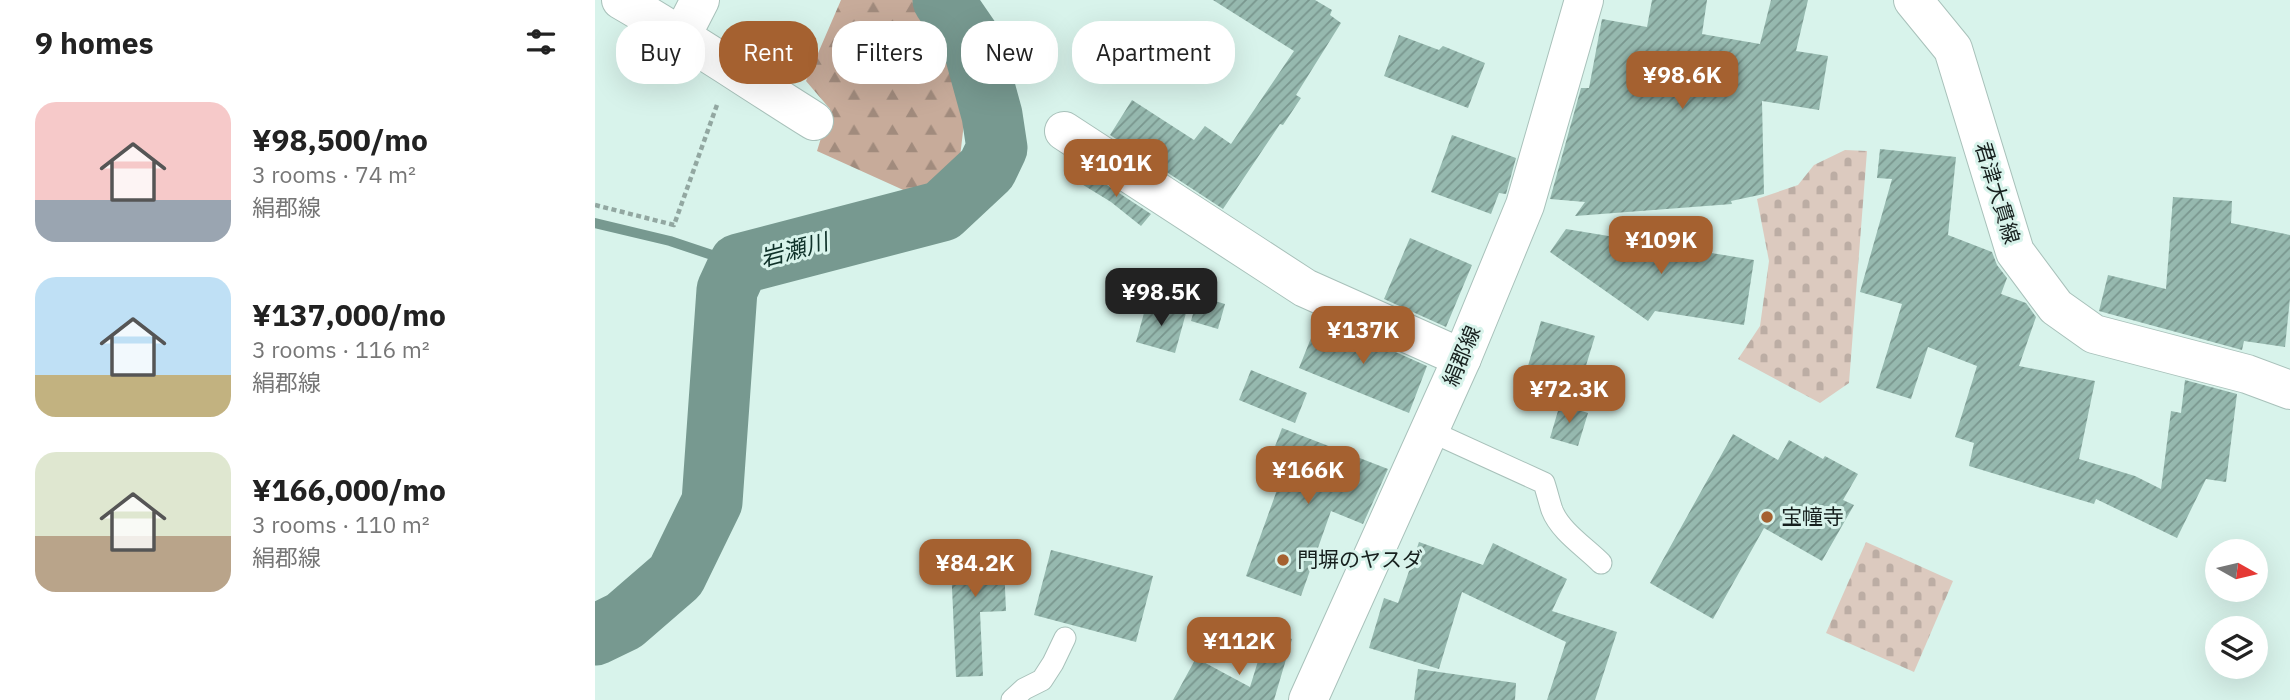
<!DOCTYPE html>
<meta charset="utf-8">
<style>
body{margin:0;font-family:"IBM Plex Sans","Noto Sans JP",sans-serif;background:#f6f6f6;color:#222;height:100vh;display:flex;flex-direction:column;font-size:26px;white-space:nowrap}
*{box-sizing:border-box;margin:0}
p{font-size:23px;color:#767676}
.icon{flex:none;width:38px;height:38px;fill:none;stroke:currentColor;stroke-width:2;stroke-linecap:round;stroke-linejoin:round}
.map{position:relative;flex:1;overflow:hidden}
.sheet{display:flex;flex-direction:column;background:#fff;width:595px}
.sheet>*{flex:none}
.guide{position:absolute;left:21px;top:21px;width:665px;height:63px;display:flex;gap:14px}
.needle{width:46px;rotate:98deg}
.buttons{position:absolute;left:1610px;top:539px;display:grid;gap:14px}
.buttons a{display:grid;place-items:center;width:63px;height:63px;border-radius:50%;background:#fff;box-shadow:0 7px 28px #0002;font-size:35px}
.price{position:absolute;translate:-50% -60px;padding:0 16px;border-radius:14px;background:#a56130;color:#fff;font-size:23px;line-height:46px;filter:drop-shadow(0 2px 4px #0008)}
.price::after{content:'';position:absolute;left:50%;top:42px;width:21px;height:16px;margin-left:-10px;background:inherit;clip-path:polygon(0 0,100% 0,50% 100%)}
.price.on{background:#222;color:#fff}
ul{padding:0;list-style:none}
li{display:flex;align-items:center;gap:21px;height:175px;padding:0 35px}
li span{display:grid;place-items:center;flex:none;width:196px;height:140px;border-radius:21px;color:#555}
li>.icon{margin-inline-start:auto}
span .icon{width:84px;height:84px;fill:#fffc;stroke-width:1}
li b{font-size:30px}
h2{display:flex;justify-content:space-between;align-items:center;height:84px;padding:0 35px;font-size:30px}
.chip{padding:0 24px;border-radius:28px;background:#fff;box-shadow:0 7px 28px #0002;font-size:24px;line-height:63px}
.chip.on{background:#a56130;color:#fff}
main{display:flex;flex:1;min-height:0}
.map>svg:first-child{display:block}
.forest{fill:url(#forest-firs)}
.cemetery{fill:url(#cemetery-stones)}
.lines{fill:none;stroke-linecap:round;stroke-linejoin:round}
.stream{stroke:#779990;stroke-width:10}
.river{stroke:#779990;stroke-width:61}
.building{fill:url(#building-hatch)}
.lane-casing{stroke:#a8c1ba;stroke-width:23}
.street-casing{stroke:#a8c1ba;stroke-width:40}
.secondary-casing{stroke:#a8c1ba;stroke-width:40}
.path{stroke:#92a7a1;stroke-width:4.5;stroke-dasharray:5 3.5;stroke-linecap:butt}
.lane{stroke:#fff;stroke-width:21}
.street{stroke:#fff;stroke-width:38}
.secondary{stroke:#fff;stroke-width:38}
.poi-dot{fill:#a56130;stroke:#d8f3eb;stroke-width:2.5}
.labels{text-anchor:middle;stroke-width:6;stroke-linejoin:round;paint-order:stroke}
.street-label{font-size:21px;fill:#161f1d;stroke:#d8f3eb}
.poi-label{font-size:21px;fill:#161f1d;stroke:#d8f3eb;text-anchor:start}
.water-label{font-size:23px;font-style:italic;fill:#0f322a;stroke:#d8f3eb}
</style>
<main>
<section class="sheet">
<h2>9 homes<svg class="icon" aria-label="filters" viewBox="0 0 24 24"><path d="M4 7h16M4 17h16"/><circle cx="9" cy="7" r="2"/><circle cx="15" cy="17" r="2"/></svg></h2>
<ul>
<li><span style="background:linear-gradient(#f6c9c9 70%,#9aa5b1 0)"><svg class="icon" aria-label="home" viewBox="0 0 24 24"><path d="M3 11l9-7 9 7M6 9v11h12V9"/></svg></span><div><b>¥98,500/mo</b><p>3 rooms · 74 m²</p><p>絹郡線</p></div></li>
<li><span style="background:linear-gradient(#bfe0f5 70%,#c2b280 0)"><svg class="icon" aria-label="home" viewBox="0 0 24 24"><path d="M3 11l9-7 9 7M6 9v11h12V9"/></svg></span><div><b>¥137,000/mo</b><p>3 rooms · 116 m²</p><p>絹郡線</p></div></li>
<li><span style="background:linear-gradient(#dfe7d0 60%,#b9a48a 0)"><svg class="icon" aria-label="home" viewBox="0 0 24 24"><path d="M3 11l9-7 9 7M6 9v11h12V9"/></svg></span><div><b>¥166,000/mo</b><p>3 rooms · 110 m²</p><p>絹郡線</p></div></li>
</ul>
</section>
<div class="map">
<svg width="1695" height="700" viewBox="0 0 1695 700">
<defs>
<pattern id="forest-firs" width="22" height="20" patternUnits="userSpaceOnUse" patternTransform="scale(1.75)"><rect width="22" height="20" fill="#c7ab9a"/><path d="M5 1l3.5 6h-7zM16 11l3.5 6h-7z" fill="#a18b7d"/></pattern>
<pattern id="cemetery-stones" width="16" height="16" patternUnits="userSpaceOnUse" patternTransform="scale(1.75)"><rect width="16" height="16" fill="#dccabf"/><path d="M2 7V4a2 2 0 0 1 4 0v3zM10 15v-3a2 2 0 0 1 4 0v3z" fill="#bcada4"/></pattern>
<pattern id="building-hatch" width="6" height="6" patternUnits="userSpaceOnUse" patternTransform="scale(1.75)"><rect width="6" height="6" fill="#96b9af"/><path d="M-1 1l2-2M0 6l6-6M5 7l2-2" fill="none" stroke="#79968e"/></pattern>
</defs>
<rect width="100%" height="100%" fill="#d8f3eb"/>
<path class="forest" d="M246 0H326L371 106 365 157 341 200 315 193 222 151 235 109 211 81Z"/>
<path class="cemetery" d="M1250 150 1272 151 1254 383 1225 403 1143 359 1165 326 1174 261 1162 199 1203 185 1219 165Z
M1271 542 1358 581 1319 672 1231 633Z"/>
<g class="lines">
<path class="stream" d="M0 223 75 241 144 264"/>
<path class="river" d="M0 635 29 621 81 576 117 502 132 290 144 264 347 211 392 169 402 148 397 115 377 42 348 0"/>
</g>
<path class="building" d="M618 0H720L737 10 735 15 746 23 701 95 706 98 688 125 685 124 628 209 515 135 537 100 599 140 610 126 636 144 699 51Z
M1057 0H1112L1107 34 1165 44 1176 0H1213L1201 51 1233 56 1224 110 1167 101 1169 194 1136 201 1137 204 980 216 990 202 955 199 986 88H994L1007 19 1052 27Z
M804 35 844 50 848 46 890 63 873 108 789 76Z
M857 135 921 158 911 194 904 193 896 214 836 192Z
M1285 149 1361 157 1353 235 1397 252 1402 265 1412 278 1406 294 1431 303 1441 317 1424 366 1500 381 1484 459 1540 476 1566 489 1576 411 1586 413 1590 380 1642 394 1631 482 1611 479 1582 538 1501 499 1499 504 1374 466 1379 443 1360 437 1382 366 1333 347 1316 399 1281 388 1307 304 1265 292 1297 179 1282 178Z
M492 172 556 214 546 226 516 202 485 183Z
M1578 197 1637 201 1636 223 1695 235V298L1690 347 1649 341 1647 350 1504 311 1513 275 1571 289Z
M971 229 1159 260 1149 325 1060 311 1053 321 955 252Z
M815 238 877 265 851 327 789 299Z
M603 296 630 304 623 329 596 321Z
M552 302 591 313 580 353 541 342Z
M724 318 832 366 814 413 704 368Z
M946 321 1000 336 986 382 933 366Z
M656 370 712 393 700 423 644 400Z
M965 404 993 413 983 446 955 438Z
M687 428 793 469 768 524 736 511 706 596 651 576 682 490 666 483Z
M1138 434 1183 460 1194 440 1228 459 1230 456 1263 474 1248 500 1259 505 1227 561 1169 528 1118 619 1055 583Z
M408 542 411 611 385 612 388 676 361 677 355 543Z
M824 542 888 565 898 543 972 579 957 611 1022 632 1000 700H952L971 642 867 592 844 669 774 648 789 598 803 603Z
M456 550 558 576 541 642 439 615Z
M672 632 697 639 679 700H578L601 658 655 687Z
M823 669 921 683 920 700H819Z"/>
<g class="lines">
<defs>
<path id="lane" d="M835 431 949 483C952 492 954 501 957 510 965 531 990 547 1006 563
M417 700 429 689 447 680 458 663 470 638"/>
<path id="street" d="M26 0C92 38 155 81 219 121
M87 35 105 0
M469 131 710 288 867 358"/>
<path id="secondary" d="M1318 0 1358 49 1420 252 1461 307 1499 334 1652 374 1695 390
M713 700 867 358 930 205 989 0"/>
</defs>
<use href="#lane" class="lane-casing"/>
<use href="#street" class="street-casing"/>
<use href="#secondary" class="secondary-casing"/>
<path class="path" d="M0 205 79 225 123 102"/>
<use href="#lane" class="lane"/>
<use href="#street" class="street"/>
<use href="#secondary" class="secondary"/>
</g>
<g class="poi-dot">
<circle cx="1172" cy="517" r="7"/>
<circle cx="688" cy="560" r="7"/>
</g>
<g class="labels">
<g class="street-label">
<text transform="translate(1402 193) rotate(73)" y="7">君津大貫線</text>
<text transform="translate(867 356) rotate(-67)" y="7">絹郡線</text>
</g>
<g class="poi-label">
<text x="1186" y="524">宝幢寺</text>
<text x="702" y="567">門塀のヤスダ</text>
</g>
<g class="water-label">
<text transform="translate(199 250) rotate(-15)" y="8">岩瀬川</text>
</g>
</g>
</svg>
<div class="buttons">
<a><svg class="needle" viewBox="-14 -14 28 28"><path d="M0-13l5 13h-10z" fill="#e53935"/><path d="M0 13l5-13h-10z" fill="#767676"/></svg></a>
<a><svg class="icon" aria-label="layers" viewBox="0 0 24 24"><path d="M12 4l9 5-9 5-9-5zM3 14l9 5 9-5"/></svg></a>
</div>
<b class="price" style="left:1087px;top:111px">¥98.6K</b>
<b class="price" style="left:521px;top:199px">¥101K</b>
<b class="price" style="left:1066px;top:276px">¥109K</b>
<b class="price on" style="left:566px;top:328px">¥98.5K</b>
<b class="price" style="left:768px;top:366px">¥137K</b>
<b class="price" style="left:974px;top:425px">¥72.3K</b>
<b class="price" style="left:713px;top:506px">¥166K</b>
<b class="price" style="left:380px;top:599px">¥84.2K</b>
<b class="price" style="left:644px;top:677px">¥112K</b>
<div class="guide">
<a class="chip">Buy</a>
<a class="chip on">Rent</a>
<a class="chip">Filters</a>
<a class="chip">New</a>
<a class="chip">Apartment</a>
</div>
</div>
</main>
